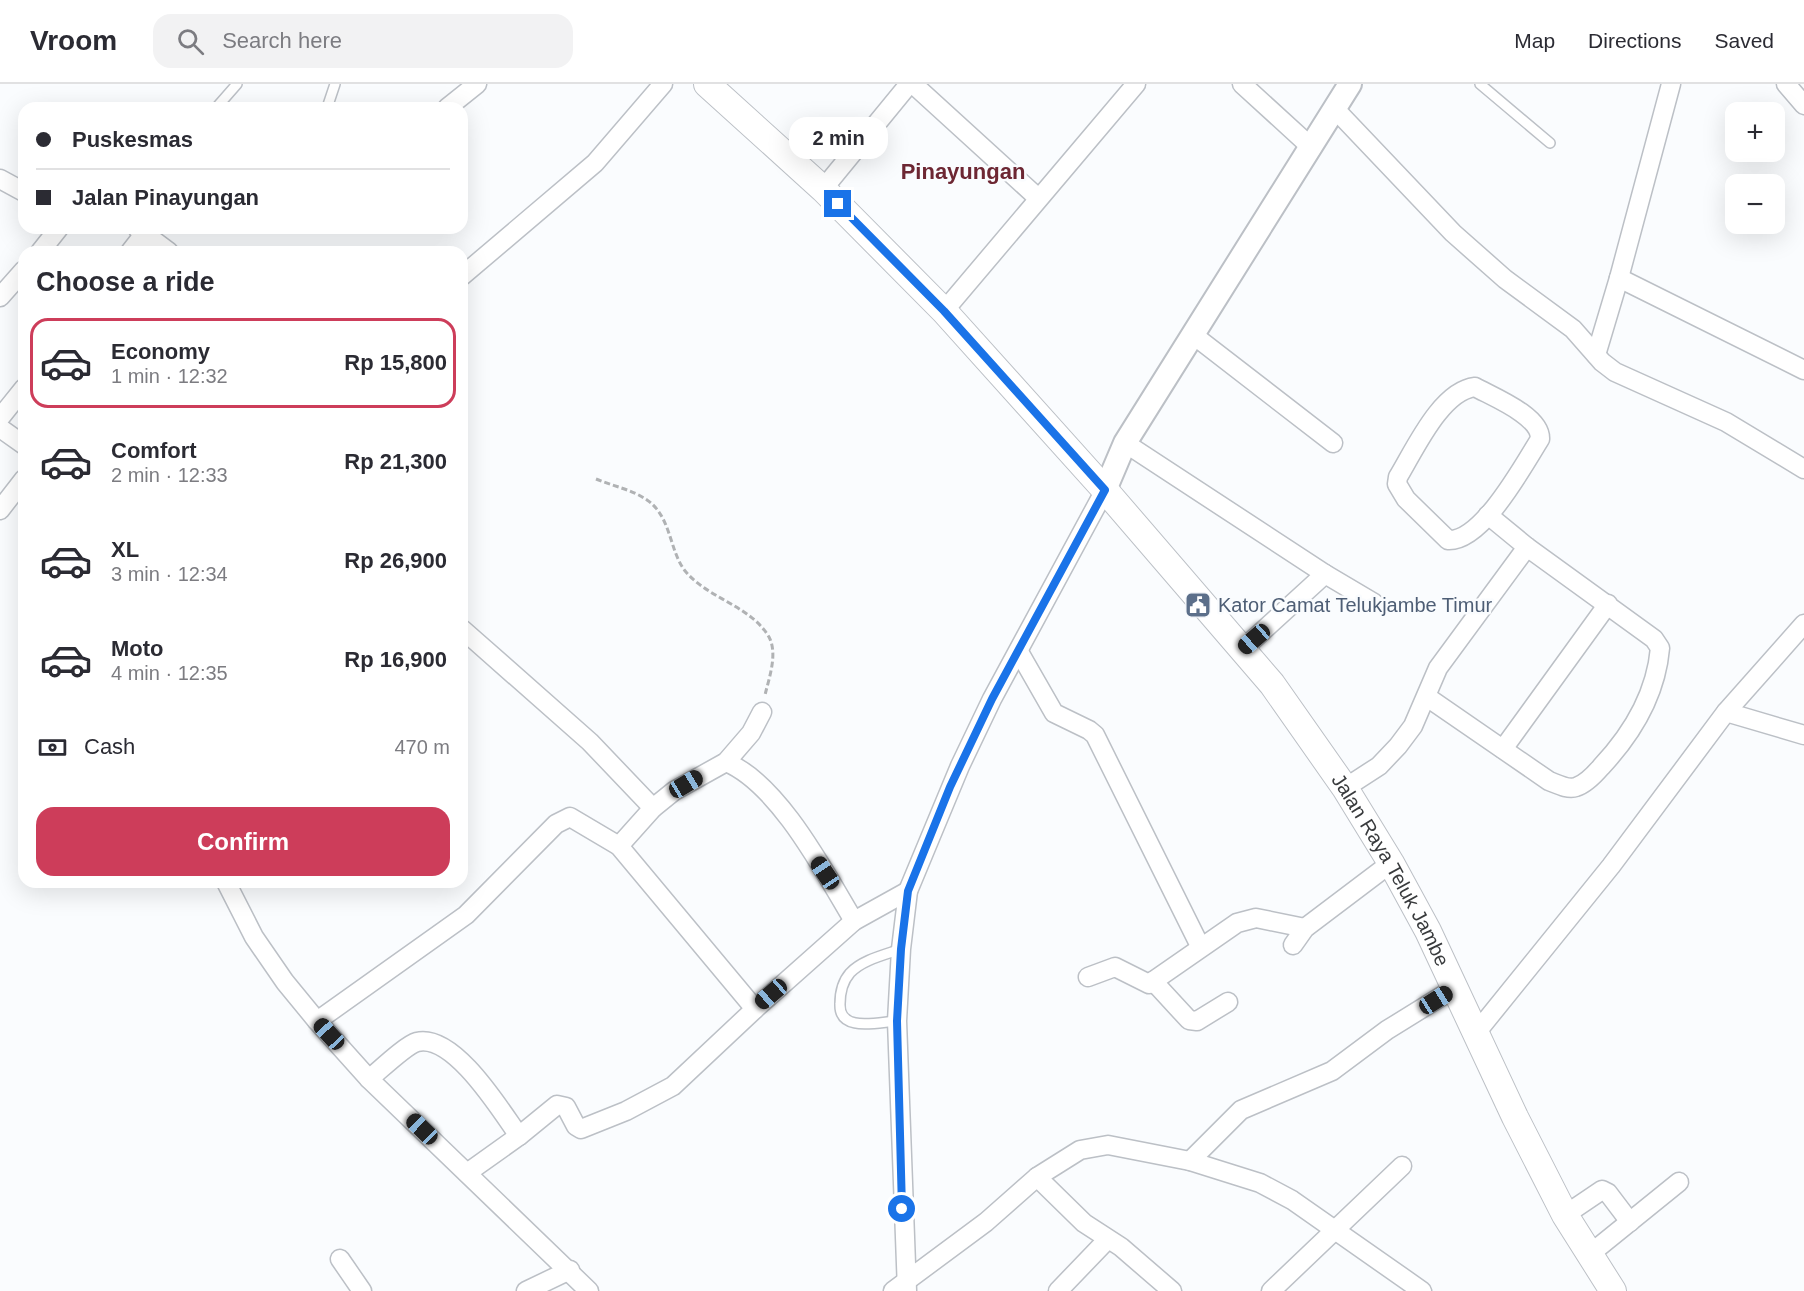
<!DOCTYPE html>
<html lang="en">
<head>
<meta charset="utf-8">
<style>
	:root { --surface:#fff; --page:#f2f2f3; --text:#2b2b33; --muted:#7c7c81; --line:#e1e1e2; --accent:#cd3d5a }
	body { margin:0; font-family:Arial,sans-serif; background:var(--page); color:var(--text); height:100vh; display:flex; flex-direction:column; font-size:22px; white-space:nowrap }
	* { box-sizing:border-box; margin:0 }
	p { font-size:20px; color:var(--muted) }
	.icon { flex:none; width:33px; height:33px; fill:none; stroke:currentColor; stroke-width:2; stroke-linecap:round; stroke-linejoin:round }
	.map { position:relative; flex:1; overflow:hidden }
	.drawer { position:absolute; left:18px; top:162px; width:450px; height:642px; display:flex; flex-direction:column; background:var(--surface); border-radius:18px; box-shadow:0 6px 24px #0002 }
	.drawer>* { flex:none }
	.hud { position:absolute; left:18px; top:18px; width:450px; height:132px; border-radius:18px; box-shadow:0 6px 24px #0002; display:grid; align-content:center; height:132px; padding:0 18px; background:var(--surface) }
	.controls { position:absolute; left:1725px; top:18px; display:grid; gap:12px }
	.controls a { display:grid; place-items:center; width:60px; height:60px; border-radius:12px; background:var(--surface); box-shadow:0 6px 24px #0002; font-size:30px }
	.end { position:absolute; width:27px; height:27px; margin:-14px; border:8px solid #1a73e8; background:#fff; box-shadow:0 0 0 3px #fff }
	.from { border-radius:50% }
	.bubble { position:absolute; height:42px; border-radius:18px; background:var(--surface); box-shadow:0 6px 24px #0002; font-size:20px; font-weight:600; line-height:42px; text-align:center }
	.car { position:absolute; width:18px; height:36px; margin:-18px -9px; border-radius:8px; box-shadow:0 0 4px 2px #0007; background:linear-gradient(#222 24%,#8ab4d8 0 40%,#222 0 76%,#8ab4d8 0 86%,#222 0) }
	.hud b { display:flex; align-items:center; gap:21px; height:57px; font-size:22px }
	.hud b+b { border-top:2px solid var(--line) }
	.hud i { width:15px; height:15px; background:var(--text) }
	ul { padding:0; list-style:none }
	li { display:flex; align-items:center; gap:18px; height:90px; margin:0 12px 9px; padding:0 6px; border:3px solid transparent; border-radius:18px }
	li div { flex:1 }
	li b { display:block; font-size:22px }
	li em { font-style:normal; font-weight:600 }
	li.active { border-color:var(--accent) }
	li>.icon { width:54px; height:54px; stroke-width:1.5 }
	h2 { padding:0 18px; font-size:27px; line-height:72px }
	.pay { display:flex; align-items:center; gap:15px; height:66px; padding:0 18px; font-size:22px }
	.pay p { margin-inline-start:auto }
	.button { display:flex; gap:12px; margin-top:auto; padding:12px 18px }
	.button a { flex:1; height:69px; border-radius:18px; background:var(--accent); color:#fff; font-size:24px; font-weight:600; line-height:69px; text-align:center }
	header { display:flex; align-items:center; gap:36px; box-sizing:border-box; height:84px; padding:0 30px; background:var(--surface); border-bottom:2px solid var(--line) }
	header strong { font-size:28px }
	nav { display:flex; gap:33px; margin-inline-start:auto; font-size:21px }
	.search { width:420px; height:54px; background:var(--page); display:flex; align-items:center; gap:15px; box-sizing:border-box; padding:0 21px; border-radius:18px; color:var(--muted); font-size:22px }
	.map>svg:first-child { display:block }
</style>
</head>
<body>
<header>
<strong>Vroom</strong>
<div class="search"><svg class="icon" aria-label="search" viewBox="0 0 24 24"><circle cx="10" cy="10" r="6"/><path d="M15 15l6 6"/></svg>Search here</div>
<nav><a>Map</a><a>Directions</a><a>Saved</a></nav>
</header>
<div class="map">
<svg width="1804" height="1207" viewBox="0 0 1804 1207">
	<rect width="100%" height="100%" fill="#fafcfe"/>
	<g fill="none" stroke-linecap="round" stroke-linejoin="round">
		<g stroke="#bcc0c6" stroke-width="12">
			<g id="service">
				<path d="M 1480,0 L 1550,59"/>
				<path d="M 216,24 L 237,0"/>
				<path d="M 327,24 L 335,0"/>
				<path d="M 207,144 L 220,144"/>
				<path d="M 897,937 C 878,938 839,949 840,920 C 840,909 843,897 850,889 C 862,876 884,871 901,865"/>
			</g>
		</g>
		<g stroke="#bcc0c6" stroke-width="21">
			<g id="minor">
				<path d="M 913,0 L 1038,114"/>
				<path d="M 1242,0 L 1312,64"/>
				<path d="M 1786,0 L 1804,21"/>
				<path d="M 447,24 L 477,0"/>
				<path d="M 1335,25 L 1453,149 L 1505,195 L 1573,245 L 1602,278 L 1615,288 L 1726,338 L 1804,385"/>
				<path d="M 0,95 L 24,108"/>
				<path d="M 823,105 L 909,0"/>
				<path d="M 137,144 L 169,168"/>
				<path d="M 40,168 L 59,144"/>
				<path d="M 130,168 L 144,150"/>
				<path d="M 462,192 L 595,79 L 663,0"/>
				<path d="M 1619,194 L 1804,286"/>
				<path d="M 0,213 L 24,186"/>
				<path d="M 944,227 L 1136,0"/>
				<path d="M 1192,250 L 1333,359"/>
				<path d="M 1596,271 L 1619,194 L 1671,0"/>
				<path d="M 1475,303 C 1493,313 1541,332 1540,355 C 1523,382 1482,458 1448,456 L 1406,415 L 1397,400 L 1398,393 C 1415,365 1441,307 1475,303 Z"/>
				<path d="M 0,334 L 24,304"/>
				<path d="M 0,344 L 24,361"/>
				<path d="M 1125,359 L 1325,490 L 1374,519"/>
				<path d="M 0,426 L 24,395"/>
				<path d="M 462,545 L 590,658 L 653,724"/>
				<path d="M 1244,564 L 1325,490"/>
				<path d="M 1019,568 L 1054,629 L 1089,646 L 1095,651 L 1200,862"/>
				<path d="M 1427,613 L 1549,697 C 1557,700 1568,706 1576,703 C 1586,700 1595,690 1601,683 C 1632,650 1656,610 1660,564 L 1654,555 L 1527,463 L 1488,431"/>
				<path d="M 1726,628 L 1804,651"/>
				<path d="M 1503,665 L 1608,520"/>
				<path d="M 726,678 C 779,700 825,789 854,837"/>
				<path d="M 1345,704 L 1379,682 L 1398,662 L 1413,642 L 1438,584 L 1527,463"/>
				<path d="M 619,762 L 653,724 L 674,707 L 726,678 L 751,649 L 762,628"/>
				<path d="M 226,798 L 254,853 L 285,898 L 317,937 L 369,995 L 589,1207"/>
				<path d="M 1293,861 L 1305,844 L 1391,779"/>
				<path d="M 1088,893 L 1115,883 L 1149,900 L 1237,839 L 1256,834 L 1305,844"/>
				<path d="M 1153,897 L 1189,936 L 1197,937 L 1228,918"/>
				<path d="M 317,937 L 466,831 L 556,740 L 570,733 L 619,762 L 755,925"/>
				<path d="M 1476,949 L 1611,782 L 1726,628 L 1804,540"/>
				<path d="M 369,995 C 380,986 406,961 417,958 C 454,949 501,1027 519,1052"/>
				<path d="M 1190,1077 L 1241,1026 L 1332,987 L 1387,946 L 1455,904"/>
				<path d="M 467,1089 L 519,1052 L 557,1021 L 566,1023 L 576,1042 L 581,1045 L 626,1027 L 673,1002 L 755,925 L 854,837 L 908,807"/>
				<path d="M 1037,1093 L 1084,1139 L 1121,1163 L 1172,1207"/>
				<path d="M 1565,1131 L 1602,1106 L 1608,1109 L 1630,1138"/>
				<path d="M 1590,1170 L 1679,1098"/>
				<path d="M 340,1175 L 362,1207"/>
				<path d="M 526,1207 L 570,1186"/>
				<path d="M 893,1207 L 986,1138 L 1037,1093 L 1080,1066 L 1108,1061 L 1190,1077 L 1260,1099 L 1292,1116 L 1422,1207"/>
				<path d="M 907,1207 L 897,937 L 901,865 L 908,807 L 960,682 L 992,615 L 1105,406"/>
				<path d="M 1058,1207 L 1107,1156"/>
				<path d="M 1271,1207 L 1402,1082"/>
			</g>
		</g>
		<g stroke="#bcc0c6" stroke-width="26">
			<path id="tertiary" d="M 1105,406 L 1125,359 L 1350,0"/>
		</g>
		<g stroke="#bcc0c6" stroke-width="28">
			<g id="secondary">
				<path id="s1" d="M 707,0 L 823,105 L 944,227 L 1105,406 L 1272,600 L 1345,704 L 1391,779 L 1428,847 L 1515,1033 L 1565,1131 L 1613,1207"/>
			</g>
		</g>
		<path stroke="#b0b2b4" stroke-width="3" stroke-dasharray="6 3" stroke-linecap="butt" d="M 596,395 C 613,402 633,406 647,416 C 672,433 669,468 686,488 C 709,515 751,522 769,553 C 778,570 769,594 765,611"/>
		<use href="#service" stroke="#fff" stroke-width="9"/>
		<use href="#minor" stroke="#fff" stroke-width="18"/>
		<use href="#tertiary" stroke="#fff" stroke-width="22"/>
		<use href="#secondary" stroke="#fff" stroke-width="26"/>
	</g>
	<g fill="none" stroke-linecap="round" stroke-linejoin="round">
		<path stroke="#1a73e8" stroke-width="8" d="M 838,120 L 944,227 L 1105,406 L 992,615 L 950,703 L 908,807 L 901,865 L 897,937 L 902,1125"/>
	</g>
	<defs>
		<g id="civic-square" transform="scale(1.35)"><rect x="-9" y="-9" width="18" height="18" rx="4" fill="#5c6f8a" stroke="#fafcfe"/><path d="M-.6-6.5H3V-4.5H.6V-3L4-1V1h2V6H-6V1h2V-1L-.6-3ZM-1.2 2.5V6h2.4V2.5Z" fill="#fff"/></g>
	</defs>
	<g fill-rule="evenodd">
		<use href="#civic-square" x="1198" y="521"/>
	</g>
	<g text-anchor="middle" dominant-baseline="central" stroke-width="5" stroke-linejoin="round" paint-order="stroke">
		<g font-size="20" fill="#4e5e75" stroke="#fafcfe" text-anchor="start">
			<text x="1218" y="521">Kator Camat Telukjambe Timur</text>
		</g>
		<g font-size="20" fill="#393b3d" stroke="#fafcfe">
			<text stroke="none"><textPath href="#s1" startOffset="1046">Jalan Raya Teluk Jambe</textPath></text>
		</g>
		<g font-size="22" font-weight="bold" fill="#6d2733" stroke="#fafcfe">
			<text x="963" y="87">Pinayungan</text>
		</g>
	</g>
</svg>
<div class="controls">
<a>+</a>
<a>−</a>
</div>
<i class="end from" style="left:902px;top:1125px"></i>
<i class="end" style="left:838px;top:120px"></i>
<div class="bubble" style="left:789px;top:33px;width:99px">2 min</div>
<i class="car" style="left:1254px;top:555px;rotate:229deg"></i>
<i class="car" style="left:686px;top:700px;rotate:59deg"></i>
<i class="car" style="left:825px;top:789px;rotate:326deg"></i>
<i class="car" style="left:771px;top:910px;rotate:229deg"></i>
<i class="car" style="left:1436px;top:916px;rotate:58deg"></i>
<i class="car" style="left:329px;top:950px;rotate:317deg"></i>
<i class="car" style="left:422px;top:1045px;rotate:314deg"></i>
<div class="hud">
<b><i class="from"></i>Puskesmas</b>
<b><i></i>Jalan Pinayungan</b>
</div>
<section class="drawer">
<h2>Choose a ride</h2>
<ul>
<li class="active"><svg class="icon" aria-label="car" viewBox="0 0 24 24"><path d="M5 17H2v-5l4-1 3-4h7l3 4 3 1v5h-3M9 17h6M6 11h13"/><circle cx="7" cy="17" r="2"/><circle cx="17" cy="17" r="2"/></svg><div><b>Economy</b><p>1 min · 12:32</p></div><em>Rp 15,800</em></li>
<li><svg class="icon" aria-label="car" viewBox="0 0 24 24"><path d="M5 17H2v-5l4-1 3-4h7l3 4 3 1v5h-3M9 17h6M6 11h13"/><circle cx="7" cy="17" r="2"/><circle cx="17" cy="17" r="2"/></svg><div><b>Comfort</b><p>2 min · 12:33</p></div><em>Rp 21,300</em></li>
<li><svg class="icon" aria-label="car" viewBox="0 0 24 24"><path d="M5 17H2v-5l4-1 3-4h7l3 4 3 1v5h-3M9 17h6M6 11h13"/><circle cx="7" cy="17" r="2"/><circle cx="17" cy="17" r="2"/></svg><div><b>XL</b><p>3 min · 12:34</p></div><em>Rp 26,900</em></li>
<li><svg class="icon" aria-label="car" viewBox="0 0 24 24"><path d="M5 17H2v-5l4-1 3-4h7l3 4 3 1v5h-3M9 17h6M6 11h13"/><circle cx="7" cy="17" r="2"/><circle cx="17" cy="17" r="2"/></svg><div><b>Moto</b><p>4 min · 12:35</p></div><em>Rp 16,900</em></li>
</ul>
<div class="pay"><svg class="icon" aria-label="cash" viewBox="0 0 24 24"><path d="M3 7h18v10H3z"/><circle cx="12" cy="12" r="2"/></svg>Cash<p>470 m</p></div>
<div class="button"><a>Confirm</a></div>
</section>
</div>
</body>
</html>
